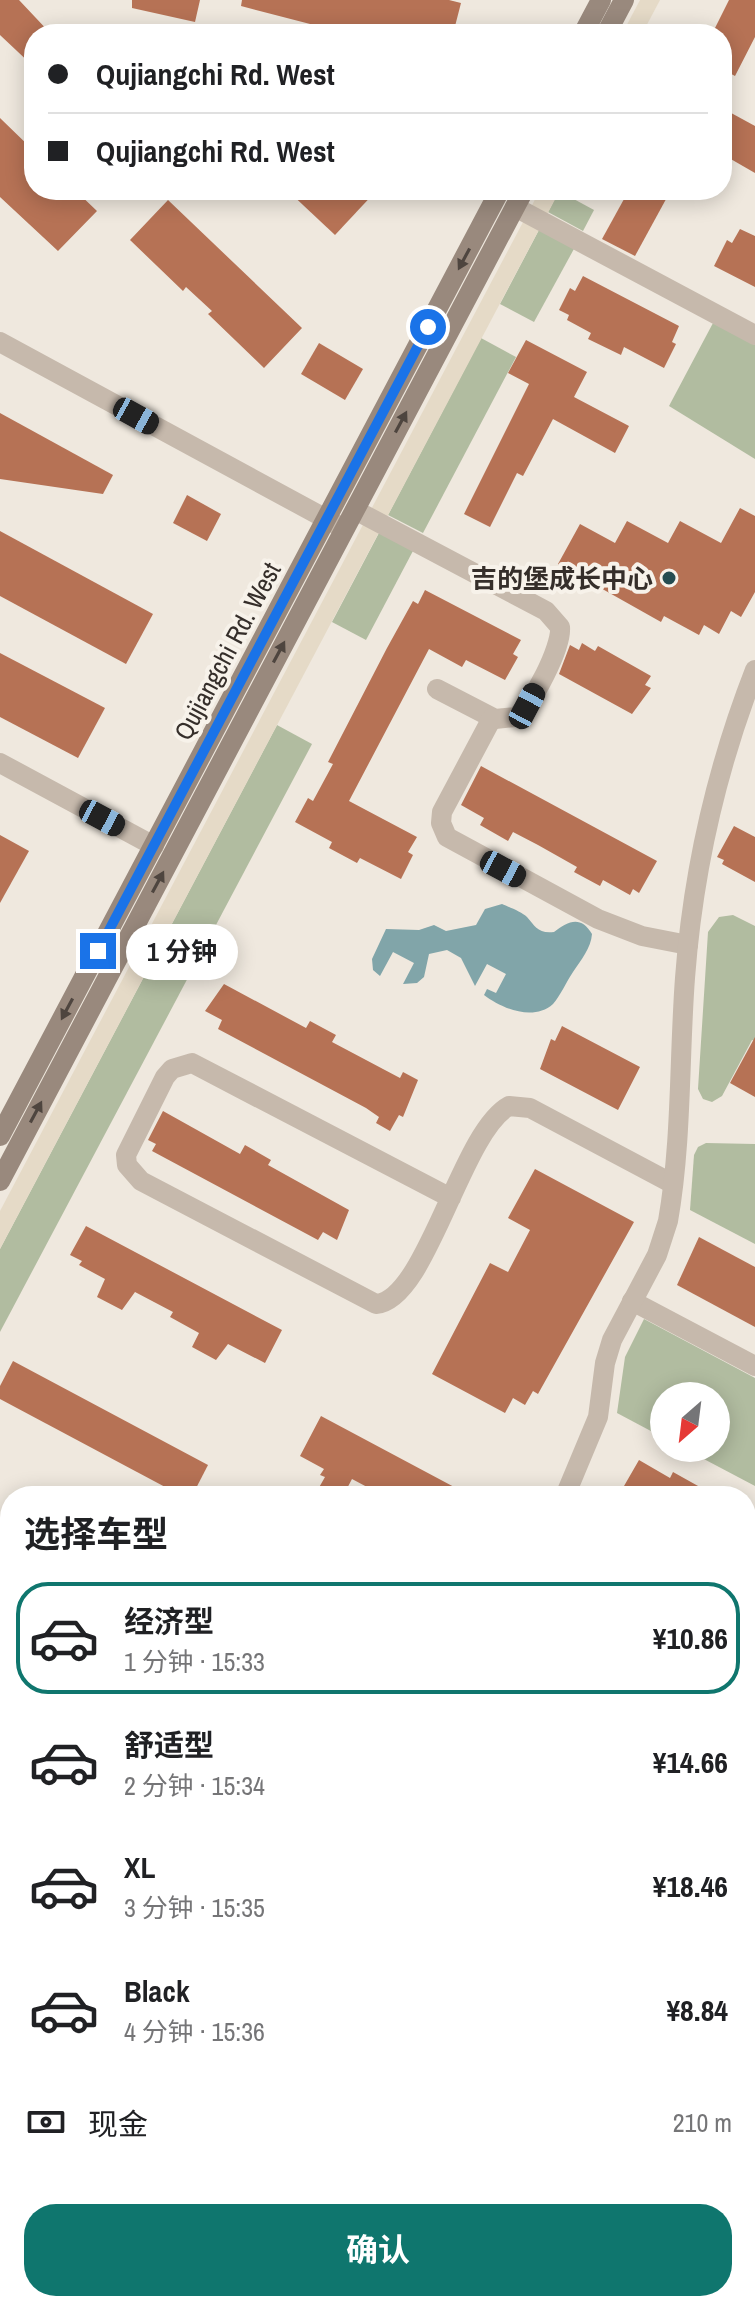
<!DOCTYPE html>
<html lang="zh">
<head>
<meta charset="utf-8">
<style>
	:root { --surface:#fff; --page:#f2f2f2; --text:#202124; --muted:#757577; --line:#e0e0e0; --accent:#0f766e }
	body { margin:0; font-family:"Archivo Narrow","Noto Sans SC",sans-serif; background:var(--page); color:var(--text); height:100vh; display:flex; flex-direction:column; font-size:30px; white-space:nowrap }
	* { box-sizing:border-box; margin:0 }
	p { font-size:26px; color:var(--muted) }
	.icon { flex:none; width:44px; height:44px; fill:none; stroke:currentColor; stroke-width:2; stroke-linecap:round; stroke-linejoin:round }
	.map { position:relative; flex:1; overflow:hidden }
	.side { position:absolute; left:0px; top:1486px; width:756px; height:826px; display:flex; flex-direction:column; background:var(--surface); border-radius:32px 32px 0 0; box-shadow:0 4px 20px #0003 }
	.side>* { flex:none }
	.banner { position:absolute; left:24px; top:24px; width:708px; height:176px; border-radius:32px; box-shadow:0 4px 20px #0003; display:grid; align-content:center; height:176px; padding:0 24px; background:var(--surface) }
	.needle { width:52px; rotate:208deg }
	.fabs { position:absolute; left:650px; top:1382px; display:grid; gap:16px }
	.fabs a { display:grid; place-items:center; width:80px; height:80px; border-radius:50%; background:var(--surface); box-shadow:0 4px 20px #0003; font-size:40px }
	.end { position:absolute; width:36px; height:36px; margin:-18px; border:10px solid #1a73e8; background:#fff; box-shadow:0 0 0 4px #fff }
	.from { border-radius:50% }
	.bubble { position:absolute; height:56px; border-radius:28px; background:var(--surface); box-shadow:0 4px 20px #0003; font-size:26px; font-weight:700; line-height:56px; text-align:center }
	.car { position:absolute; width:24px; height:48px; margin:-24px -12px; border-radius:10px; box-shadow:0 0 6px 2px #0007; background:linear-gradient(#222 24%,#8ab4d8 0 40%,#222 0 76%,#8ab4d8 0 86%,#222 0) }
	.banner b { display:flex; align-items:center; gap:28px; height:76px; font-size:30px }
	.banner b+b { border-top:2px solid var(--line) }
	.banner i { width:20px; height:20px; background:var(--text) }
	ul { padding:0; list-style:none }
	li { display:flex; align-items:center; gap:24px; height:112px; margin:0 16px 12px; padding:0 8px; border:4px solid transparent; border-radius:32px }
	li div { flex:1 }
	li b { display:block; font-size:30px }
	li em { font-style:normal; font-weight:700 }
	li.on { border-color:var(--accent) }
	li>.icon { width:72px; height:72px; stroke-width:1.5 }
	h2 { padding:0 24px; font-size:36px; line-height:96px }
	.pay { display:flex; align-items:center; gap:20px; height:88px; padding:0 24px; font-size:30px }
	.pay p { margin-inline-start:auto }
	.button { display:flex; gap:16px; margin-top:auto; padding:16px 24px }
	.button a { flex:1; height:92px; border-radius:32px; background:var(--accent); color:#fff; font-size:32px; font-weight:700; line-height:92px; text-align:center }
	.map>svg:first-child { display:block }
</style>
</head>
<body>
<div class="map">
<svg width="755" height="2311" viewBox="0 0 755 2311">
	<rect width="100%" height="100%" fill="#efe8de"/>
	<g fill="#b1bca0">
		<path d="M 559,191 L 594,210 L 583,231 L 548,212 Z"/>
		<path d="M 540,228 L 575,247 L 534,322 L 500,304 Z"/>
		<path d="M 713,323 L 755,345 L 755,459 L 669,406 Z"/>
		<path d="M 481,338 L 516,357 L 423,533 L 388,515 Z"/>
		<path d="M 380,531 L 414,549 L 366,640 L 332,622 Z"/>
		<path d="M 277,725 L 312,744 L 0,1332 L 0,1249 Z"/>
		<path d="M 733,915 L 755,926 L 755,1041 L 752,1040 L 722,1096 L 712,1102 L 703,1099 L 698,1089 L 708,932 L 719,917 Z"/>
		<path d="M 706,1143 L 755,1144 L 755,1244 L 690,1210 L 694,1155 L 698,1147 Z"/>
		<path d="M 644,1319 L 755,1378 L 755,1486 L 683,1448 L 716,1448 L 716,1396 L 664,1396 L 664,1438 L 617,1413 L 625,1357 Z"/>
		<path d="M 746,1884 L 755,1889 L 755,2036 L 746,2052 Z"/>
		<path d="M 0,1918 L 10,1923 L 10,2302 L 632,2302 L 627,2311 L 0,2311 Z"/>
	</g>
	<g fill="#e5dac7">
		<path d="M 640,0 L 660,0 L 642,34 L 622,34 Z"/>
		<path d="M 540,190 L 560,190 L 0,1249 L 0,1211 Z"/>
		<path d="M 755,2174 L 755,2270 L 746,2263 L 746,2191 Z"/>
	</g>
	<path fill="#81a5a9" d="M 502,904 C 509,907 522,912 527,917 C 535,926 538,934 554,932 C 568,921 581,915 592,934 C 591,948 581,960 573,972 C 566,982 561,995 553,1004 C 533,1022 501,1008 484,995 L 487,989 L 496,993 L 506,974 L 487,964 L 475,986 L 461,958 L 447,950 L 429,954 L 424,977 L 417,983 L 403,984 L 414,963 L 393,952 L 380,976 L 373,970 L 372,959 L 386,929 L 419,930 L 434,925 L 446,931 L 476,925 L 485,909 Z"/>
	<g fill="#b67255">
		<path d="M 0,0 L 19,0 L 51,34 L 34,34 L 34,67 L 0,35 Z"/>
		<path d="M 132,0 L 200,0 L 195,22 L 132,8 Z"/>
		<path d="M 242,0 L 449,0 L 461,3 L 453,34 L 374,34 L 343,26 L 341,32 L 241,6 Z"/>
		<path d="M 729,0 L 755,0 L 755,37 L 735,76 L 722,69 L 722,34 L 712,34 Z"/>
		<path d="M 722,108 L 755,126 L 755,173 L 722,154 Z"/>
		<path d="M 0,118 L 34,151 L 34,190 L 75,190 L 97,211 L 58,251 L 0,197 Z"/>
		<path d="M 287,190 L 377,190 L 335,235 Z"/>
		<path d="M 629,190 L 671,190 L 635,256 L 602,239 Z"/>
		<path d="M 168,200 L 302,328 L 264,368 L 208,314 L 212,311 L 186,287 L 183,291 L 130,240 Z"/>
		<path d="M 740,229 L 755,236 L 755,287 L 714,266 L 727,240 L 732,243 Z"/>
		<path d="M 583,276 L 679,326 L 672,342 L 676,344 L 664,368 L 624,347 L 621,355 L 588,339 L 591,333 L 567,320 L 569,315 L 559,310 L 570,288 L 575,291 Z"/>
		<path d="M 526,340 L 587,372 L 574,397 L 629,426 L 615,453 L 553,419 L 523,476 L 517,473 L 490,527 L 464,514 L 529,384 L 508,373 Z"/>
		<path d="M 319,343 L 363,369 L 345,400 L 301,374 Z"/>
		<path d="M 0,413 L 113,475 L 103,494 L 0,479 Z"/>
		<path d="M 187,495 L 221,514 L 207,541 L 173,523 Z"/>
		<path d="M 740,508 L 755,516 L 755,592 L 741,617 L 731,611 L 719,634 L 704,625 L 699,635 L 664,616 L 661,622 L 558,564 L 580,524 L 615,543 L 627,521 L 668,543 L 680,521 L 721,543 Z"/>
		<path d="M 0,531 L 153,614 L 126,664 L 0,596 Z"/>
		<path d="M 425,590 L 521,640 L 513,654 L 518,657 L 505,680 L 466,660 L 462,667 L 429,649 L 349,801 L 417,837 L 408,852 L 413,855 L 401,879 L 360,858 L 357,863 L 329,848 L 332,842 L 295,822 L 308,798 L 313,801 L 333,764 L 328,762 L 387,648 L 413,601 L 418,604 Z"/>
		<path d="M 582,643 L 595,651 L 598,646 L 651,676 L 645,685 L 651,688 L 632,714 L 559,674 L 570,645 L 579,650 Z"/>
		<path d="M 0,653 L 105,708 L 78,758 L 0,717 Z"/>
		<path d="M 481,766 L 657,861 L 639,893 L 633,889 L 630,895 L 603,880 L 600,886 L 574,872 L 577,867 L 538,845 L 513,832 L 508,841 L 480,825 L 484,818 L 461,805 Z"/>
		<path d="M 734,826 L 755,837 L 755,882 L 722,864 L 724,860 L 717,857 Z"/>
		<path d="M 0,835 L 29,851 L 0,903 Z"/>
		<path d="M 224,984 L 306,1028 L 310,1021 L 336,1035 L 332,1042 L 400,1078 L 403,1072 L 418,1080 L 403,1117 L 399,1115 L 390,1131 L 376,1123 L 379,1117 L 366,1108 L 218,1029 L 222,1020 L 205,1011 Z"/>
		<path d="M 562,1026 L 640,1067 L 618,1110 L 540,1069 L 551,1039 L 555,1041 Z"/>
		<path d="M 755,1037 L 755,1097 L 730,1083 Z"/>
		<path d="M 163,1111 L 240,1154 L 245,1145 L 271,1160 L 268,1165 L 349,1210 L 337,1240 L 323,1232 L 318,1240 L 152,1151 L 156,1144 L 148,1140 Z"/>
		<path d="M 535,1169 L 634,1222 L 538,1394 L 533,1391 L 525,1405 L 513,1398 L 505,1413 L 432,1374 L 490,1263 L 508,1272 L 530,1230 L 508,1218 Z"/>
		<path d="M 86,1226 L 282,1330 L 265,1363 L 228,1344 L 216,1360 L 192,1347 L 199,1333 L 170,1317 L 173,1312 L 135,1292 L 122,1310 L 97,1297 L 105,1279 L 79,1265 L 82,1261 L 70,1255 Z"/>
		<path d="M 699,1237 L 755,1267 L 755,1327 L 677,1285 Z"/>
		<path d="M 13,1361 L 208,1465 L 192,1496 L 182,1496 L 0,1399 L 0,1386 Z"/>
		<path d="M 321,1416 L 471,1496 L 384,1496 L 352,1479 L 343,1496 L 327,1496 L 317,1491 L 325,1477 L 320,1475 L 324,1469 L 300,1456 Z"/>
		<path d="M 639,1460 L 670,1478 L 673,1472 L 716,1496 L 624,1496 L 629,1488 L 624,1486 Z"/>
	</g>
	<g fill="none" stroke-linecap="round" stroke-linejoin="round">
		<g stroke="#c6b9ac" stroke-width="20">
			<path d="M 515,207 L 755,335"/>
			<path d="M 0,342 L 341,527"/>
			<path d="M 355,510 L 546,611 L 560,627 C 562,647 532,705 516,717 L 495,719 L 437,689"/>
			<path d="M 492,718 L 442,812 L 441,823 L 447,837 L 598,919 L 642,936 L 688,945"/>
			<path d="M 0,763 L 154,846"/>
			<path d="M 451,1198 L 192,1063 L 172,1069 L 165,1077 L 126,1155 L 127,1165 L 141,1181 L 376,1304 C 427,1300 461,1132 509,1106 L 530,1108 L 673,1184"/>
			<path d="M 632,1301 L 755,1366"/>
			<path d="M 565,1496 L 598,1417 L 605,1363 L 612,1340 L 657,1255 L 668,1221 C 682,1141 679,1058 685,978 C 693,871 716,770 755,670"/>
			<path d="M 746,1609 L 755,1613"/>
		</g>
		<g stroke="#99897d" stroke-width="20">
			<path d="M 583,34 L 601,0"/>
			<path d="M 606,34 L 624,0"/>
			<path d="M 0,1136 L 500,190"/>
			<path d="M 0,1181 L 524,190"/>
			<path d="M 0,1890 L 10,1896"/>
			<path d="M 746,2118 L 755,2102"/>
			<path d="M 746,2162 L 755,2145"/>
			<path d="M 746,2287 L 755,2292"/>
			<path d="M 643,2311 L 648,2302"/>
			<path d="M 664,2311 L 669,2302"/>
		</g>
	</g>
	<defs><path id="oneway-solid" d="M-6-.8H1V-3.2L6.5 0L1 3.2V.8H-6Z" transform="scale(2)"/></defs>
	<g fill="#4e453f">
		<use href="#oneway-solid" transform="translate(464 259) rotate(118)"/>
		<use href="#oneway-solid" transform="translate(401 422) rotate(-62)"/>
		<use href="#oneway-solid" transform="translate(279 652) rotate(-62)"/>
		<use href="#oneway-solid" transform="translate(158 882) rotate(-62)"/>
		<use href="#oneway-solid" transform="translate(67 1009) rotate(118)"/>
		<use href="#oneway-solid" transform="translate(36 1112) rotate(-62)"/>
	</g>
	<g fill="none" stroke-linecap="round" stroke-linejoin="round">
		<path stroke="#1a73e8" stroke-width="10" d="M 98,951 L 428,327"/>
	</g>
	<circle fill="#244c51" stroke="#f7f2ea" stroke-width="3" cx="669" cy="578" r="8"/>
	<g text-anchor="middle" dominant-baseline="central" stroke-width="8" stroke-linejoin="round" paint-order="stroke">
		<g font-size="26" font-weight="bold" fill="#352e2a" stroke="#f7f2ea" text-anchor="end">
			<text x="653" y="578">吉的堡成长中心</text>
		</g>
		<g font-size="26" fill="#352e2a" stroke="#f7f2ea">
			<text transform="translate(227 651) rotate(-62)">Qujiangchi Rd. West</text>
		</g>
	</g>
</svg>
<div class="fabs">
<a><svg class="needle" viewBox="-14 -14 28 28"><path d="M0-13l5 13h-10z" fill="#e53935"/><path d="M0 13l5-13h-10z" fill="#757577"/></svg></a>
</div>
<i class="end from" style="left:428px;top:327px"></i>
<i class="end" style="left:98px;top:951px"></i>
<div class="bubble" style="left:126px;top:924px;width:112px">1 分钟</div>
<i class="car" style="left:136px;top:416px;rotate:119deg"></i>
<i class="car" style="left:527px;top:706px;rotate:28deg"></i>
<i class="car" style="left:102px;top:818px;rotate:118deg"></i>
<i class="car" style="left:503px;top:869px;rotate:118deg"></i>
<div class="banner">
<b><i class="from"></i>Qujiangchi Rd. West</b>
<b><i></i>Qujiangchi Rd. West</b>
</div>
<section class="side">
<h2>选择车型</h2>
<ul>
<li class="on"><svg class="icon" aria-label="car" viewBox="0 0 24 24"><path d="M5 17H2v-5l4-1 3-4h7l3 4 3 1v5h-3M9 17h6M6 11h13"/><circle cx="7" cy="17" r="2"/><circle cx="17" cy="17" r="2"/></svg><div><b>经济型</b><p>1 分钟 · 15:33</p></div><em>¥10.86</em></li>
<li><svg class="icon" aria-label="car" viewBox="0 0 24 24"><path d="M5 17H2v-5l4-1 3-4h7l3 4 3 1v5h-3M9 17h6M6 11h13"/><circle cx="7" cy="17" r="2"/><circle cx="17" cy="17" r="2"/></svg><div><b>舒适型</b><p>2 分钟 · 15:34</p></div><em>¥14.66</em></li>
<li><svg class="icon" aria-label="car" viewBox="0 0 24 24"><path d="M5 17H2v-5l4-1 3-4h7l3 4 3 1v5h-3M9 17h6M6 11h13"/><circle cx="7" cy="17" r="2"/><circle cx="17" cy="17" r="2"/></svg><div><b>XL</b><p>3 分钟 · 15:35</p></div><em>¥18.46</em></li>
<li><svg class="icon" aria-label="car" viewBox="0 0 24 24"><path d="M5 17H2v-5l4-1 3-4h7l3 4 3 1v5h-3M9 17h6M6 11h13"/><circle cx="7" cy="17" r="2"/><circle cx="17" cy="17" r="2"/></svg><div><b>Black</b><p>4 分钟 · 15:36</p></div><em>¥8.84</em></li>
</ul>
<div class="pay"><svg class="icon" aria-label="cash" viewBox="0 0 24 24"><path d="M3 7h18v10H3z"/><circle cx="12" cy="12" r="2"/></svg>现金<p>210 m</p></div>
<div class="button"><a>确认</a></div>
</section>
</div>
</body>
</html>
